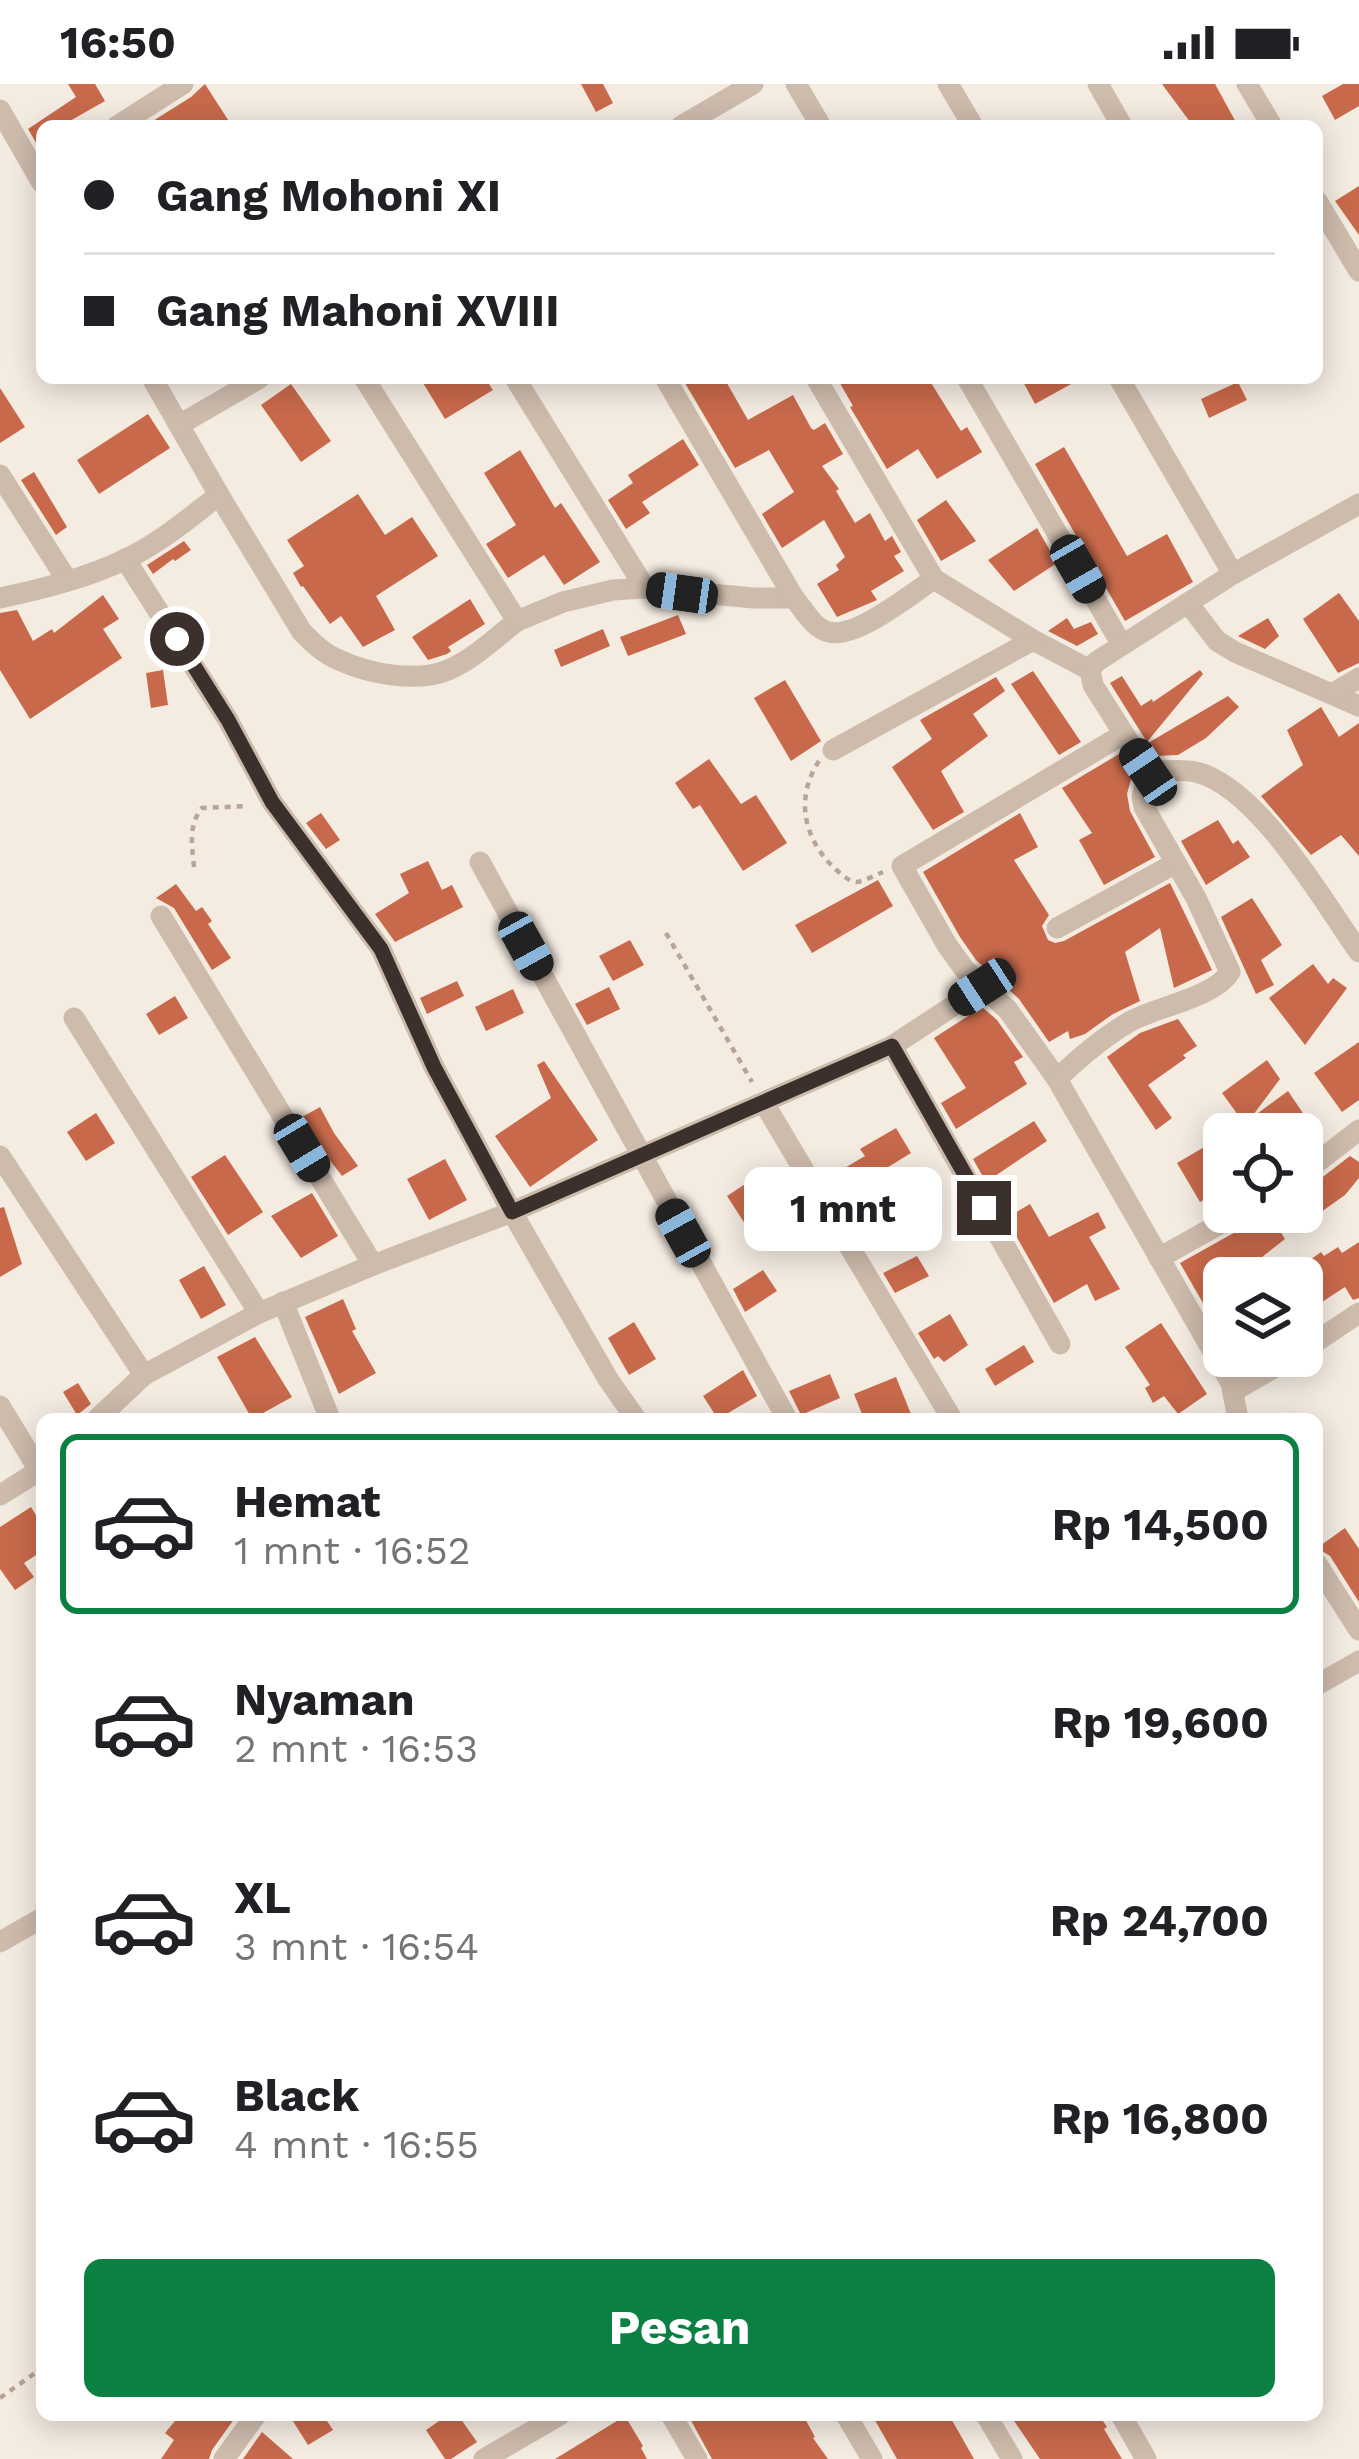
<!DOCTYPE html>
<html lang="id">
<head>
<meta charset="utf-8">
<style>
	:root { --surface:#fff; --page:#f6f6f6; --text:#202124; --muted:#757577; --line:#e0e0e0; --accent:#0b8043 }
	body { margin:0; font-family:"Work Sans",sans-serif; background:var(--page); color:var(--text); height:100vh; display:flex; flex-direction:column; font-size:45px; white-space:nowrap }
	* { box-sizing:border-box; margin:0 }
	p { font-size:39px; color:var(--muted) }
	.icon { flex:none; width:66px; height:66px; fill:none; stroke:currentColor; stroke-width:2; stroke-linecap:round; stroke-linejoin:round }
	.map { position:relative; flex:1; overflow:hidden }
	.details { position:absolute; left:36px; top:1329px; width:1287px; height:1008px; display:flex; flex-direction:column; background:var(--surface); border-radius:18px; box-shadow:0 6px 30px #0003 }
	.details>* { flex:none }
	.guide { position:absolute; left:36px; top:36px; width:1287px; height:264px; border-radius:18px; box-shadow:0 6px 30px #0003; display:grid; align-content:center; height:264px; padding:0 48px; background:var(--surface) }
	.controls { position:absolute; left:1203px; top:1029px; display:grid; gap:24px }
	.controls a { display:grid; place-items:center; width:120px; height:120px; border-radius:18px; background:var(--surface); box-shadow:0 6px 30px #0003; font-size:60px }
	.end { position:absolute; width:54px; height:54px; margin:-27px; border:15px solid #3b302b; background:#fff; box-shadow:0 0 0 6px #fff }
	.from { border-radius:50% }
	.bubble { position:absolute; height:84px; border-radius:18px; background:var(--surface); box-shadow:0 6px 30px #0003; font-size:39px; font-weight:700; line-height:84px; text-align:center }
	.car { position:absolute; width:36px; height:72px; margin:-36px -18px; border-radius:15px; box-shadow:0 0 9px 3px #0007; background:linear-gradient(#222 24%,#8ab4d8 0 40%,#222 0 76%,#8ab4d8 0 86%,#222 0) }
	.guide b { display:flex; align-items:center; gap:42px; height:114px; font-size:45px }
	.guide b+b { border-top:3px solid var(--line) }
	.guide i { width:30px; height:30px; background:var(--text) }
	ul { padding:21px 0 0; list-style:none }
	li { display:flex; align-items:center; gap:36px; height:180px; margin:0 24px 18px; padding:0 24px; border:6px solid transparent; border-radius:18px }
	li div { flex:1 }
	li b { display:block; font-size:45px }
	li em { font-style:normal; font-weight:700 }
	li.selected { border-color:var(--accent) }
	li>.icon { width:108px; height:108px; stroke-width:1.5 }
	.primary-button { display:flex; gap:24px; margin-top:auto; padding:24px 48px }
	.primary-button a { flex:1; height:138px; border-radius:18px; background:var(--accent); color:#fff; font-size:48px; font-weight:700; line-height:138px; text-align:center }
	.status { display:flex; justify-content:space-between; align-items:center; height:84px; padding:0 60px; background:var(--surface); direction:ltr }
	.status svg { height:33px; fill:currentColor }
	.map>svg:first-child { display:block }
</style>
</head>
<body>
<div class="status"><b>16:50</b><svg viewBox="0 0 49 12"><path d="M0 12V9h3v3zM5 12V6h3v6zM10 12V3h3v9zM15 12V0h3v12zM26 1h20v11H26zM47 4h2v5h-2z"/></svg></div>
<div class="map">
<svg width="1359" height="2375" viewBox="0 0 1359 2375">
	<rect width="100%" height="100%" fill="#f4ebe1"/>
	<g fill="#c8694b">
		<path d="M 68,0 L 95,0 L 105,17 L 61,42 L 42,42 L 42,69 L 28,45 L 76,13 Z"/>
		<path d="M 205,0 L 232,42 L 145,42 L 191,13 Z"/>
		<path d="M 581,0 L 603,0 L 613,19 L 596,28 Z"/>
		<path d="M 1162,0 L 1215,0 L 1238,42 L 1193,42 Z"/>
		<path d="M 1343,0 L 1359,0 L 1359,22 L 1335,36 L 1322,12 Z"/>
		<path d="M 1359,102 L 1359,151 L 1335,117 Z"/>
		<path d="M 420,294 L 485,294 L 493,306 L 445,335 Z"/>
		<path d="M 682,294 L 724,294 L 748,336 L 793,311 L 811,344 L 814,346 L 825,339 L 843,370 L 822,382 L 839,405 L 836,407 L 855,439 L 870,429 L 885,457 L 892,452 L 901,468 L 894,472 L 904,487 L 871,507 L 877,516 L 837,533 L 817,500 L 839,486 L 836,481 L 845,473 L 824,436 L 782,464 L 762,430 L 794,408 L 769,366 L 735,384 Z"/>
		<path d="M 837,294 L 928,294 L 961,347 L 967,343 L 982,368 L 937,395 L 918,365 L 887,385 L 850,323 L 853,322 Z"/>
		<path d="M 1021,294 L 1082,294 L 1035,320 Z"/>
		<path d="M 1238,298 L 1247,316 L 1209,334 L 1201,315 Z"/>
		<path d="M 291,300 L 331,357 L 301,378 L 261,321 Z"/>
		<path d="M 0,304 L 25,343 L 0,359 Z"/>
		<path d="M 148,330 L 170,364 L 99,410 L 77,376 Z"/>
		<path d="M 683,355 L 699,381 L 642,418 L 650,429 L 626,445 L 608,416 L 633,399 L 628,391 Z"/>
		<path d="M 1064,363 L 1127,472 L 1167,450 L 1193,498 L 1125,537 L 1035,380 Z"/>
		<path d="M 520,366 L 555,424 L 561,419 L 600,478 L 564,501 L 544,471 L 508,494 L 486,460 L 516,441 L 484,389 Z"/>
		<path d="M 34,388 L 67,443 L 56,451 L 21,396 Z"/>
		<path d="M 358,410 L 385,451 L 412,433 L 438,472 L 376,512 L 395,546 L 363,563 L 341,532 L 330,540 L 303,502 L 301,503 L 293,489 L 304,482 L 287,456 Z"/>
		<path d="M 946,416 L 976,457 L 941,477 L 917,436 Z"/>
		<path d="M 1037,444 L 1057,479 L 1014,507 L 988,476 Z"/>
		<path d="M 184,457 L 191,466 L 175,477 L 173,475 L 153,490 L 147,481 Z"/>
		<path d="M 1339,509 L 1359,537 L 1359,579 L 1338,589 L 1303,535 Z"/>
		<path d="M 103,511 L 119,535 L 103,545 L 122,574 L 30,635 L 0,586 L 0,529 L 17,526 L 33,557 L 52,545 L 54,549 Z"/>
		<path d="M 470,515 L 485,540 L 448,563 L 451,567 L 447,570 L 428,576 L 412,553 Z"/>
		<path d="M 678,531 L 686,550 L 628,572 L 620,553 Z"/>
		<path d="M 1067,534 L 1074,545 L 1091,538 L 1098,550 L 1077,562 L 1048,547 Z"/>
		<path d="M 1268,534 L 1279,552 L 1265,565 L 1238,552 Z"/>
		<path d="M 603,545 L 610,562 L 561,583 L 554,566 Z"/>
		<path d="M 163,586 L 168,621 L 151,624 L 146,589 Z"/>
		<path d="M 1200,586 L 1203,590 L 1147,658 L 1110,599 L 1122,592 L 1141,622 L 1152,615 L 1153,618 Z"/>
		<path d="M 1033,587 L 1081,658 L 1059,671 L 1011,600 Z"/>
		<path d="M 996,593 L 1005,607 L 973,630 L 988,652 L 941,687 L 964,728 L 933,746 L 892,683 L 932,655 L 920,636 Z"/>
		<path d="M 785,596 L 821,657 L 791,677 L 754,614 Z"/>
		<path d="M 1228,612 L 1239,623 L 1206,654 L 1178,671 L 1156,672 L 1148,659 Z"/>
		<path d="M 1321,623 L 1339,653 L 1359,639 L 1359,772 L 1341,751 L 1311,771 L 1261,712 L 1303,681 L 1287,646 Z"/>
		<path d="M 1119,670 L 1132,691 L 1127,710 L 1130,727 L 1155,773 L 1104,801 L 1079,756 L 1092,749 L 1062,704 Z"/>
		<path d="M 709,675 L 741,720 L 756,711 L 787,759 L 743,787 L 700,721 L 693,725 L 675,699 Z"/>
		<path d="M 321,729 L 340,756 L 326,765 L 306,739 Z"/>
		<path d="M 1020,729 L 1038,763 L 1014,776 L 1049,831 L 1042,842 L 1048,856 L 1055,859 L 1064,857 L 1170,799 L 1212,886 L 1174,904 L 1160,844 L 1125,868 L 1140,917 L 1113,930 L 1085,950 L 1070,955 L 1068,947 L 1049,958 L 1019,915 L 976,876 L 960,853 L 923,788 Z"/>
		<path d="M 1218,736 L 1233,760 L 1238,756 L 1250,773 L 1206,801 L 1181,757 Z"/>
		<path d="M 428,777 L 442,806 L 452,801 L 463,823 L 395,858 L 375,830 L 409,809 L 400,790 Z"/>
		<path d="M 878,796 L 893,822 L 812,869 L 795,841 Z"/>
		<path d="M 176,800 L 196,827 L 202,823 L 212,837 L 208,840 L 231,874 L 212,886 L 174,824 L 156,814 Z"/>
		<path d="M 1252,814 L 1282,861 L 1261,876 L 1274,901 L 1256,910 L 1221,833 Z"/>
		<path d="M 630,856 L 644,881 L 613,897 L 599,872 Z"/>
		<path d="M 1313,880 L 1328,900 L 1333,894 L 1347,904 L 1305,961 L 1269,914 Z"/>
		<path d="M 457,897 L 464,912 L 427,930 L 420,914 Z"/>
		<path d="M 609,903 L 620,925 L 587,941 L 575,920 Z"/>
		<path d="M 513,905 L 524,929 L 486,947 L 475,923 Z"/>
		<path d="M 175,912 L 188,934 L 159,951 L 146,930 Z"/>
		<path d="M 982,923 L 997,936 L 1023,973 L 1014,978 L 1027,1000 L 956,1045 L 941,1019 L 966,1004 L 934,954 Z"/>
		<path d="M 1178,935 L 1197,962 L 1183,971 L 1186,974 L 1148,1001 L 1172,1034 L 1156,1046 L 1107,973 L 1140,949 Z"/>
		<path d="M 1359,958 L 1359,1016 L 1342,1028 L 1314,989 Z"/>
		<path d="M 1267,976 L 1280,995 L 1250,1035 L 1288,1007 L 1317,1050 L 1312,1050 L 1321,1056 L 1302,1071 L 1302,1050 L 1252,1050 L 1244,1039 L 1249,1035 L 1241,1035 L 1222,1009 Z"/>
		<path d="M 544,977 L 598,1056 L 530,1103 L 495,1052 L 551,1014 L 537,981 Z"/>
		<path d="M 320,1023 L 334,1049 L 358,1082 L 342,1092 L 315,1057 L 302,1033 Z"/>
		<path d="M 96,1029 L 115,1059 L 86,1077 L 67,1048 Z"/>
		<path d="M 1034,1037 L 1047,1057 L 986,1098 L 973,1075 Z"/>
		<path d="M 896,1044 L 911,1069 L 854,1104 L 864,1120 L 848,1130 L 826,1095 L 865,1072 L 860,1065 Z"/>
		<path d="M 1206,1062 L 1224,1092 L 1224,1104 L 1200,1118 L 1177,1079 Z"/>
		<path d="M 225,1071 L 263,1128 L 228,1151 L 191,1093 Z"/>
		<path d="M 1350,1072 L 1359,1078 L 1359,1094 L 1345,1111 L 1314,1133 L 1302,1118 L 1302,1105 L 1311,1102 Z"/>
		<path d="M 445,1075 L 467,1116 L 429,1136 L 407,1095 Z"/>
		<path d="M 762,1089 L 782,1120 L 747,1143 L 727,1112 Z"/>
		<path d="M 312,1109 L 338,1152 L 301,1174 L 271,1132 Z"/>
		<path d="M 1030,1120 L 1049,1153 L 1098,1128 L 1106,1144 L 1089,1153 L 1120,1205 L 1095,1217 L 1087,1200 L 1054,1219 L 1006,1134 Z"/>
		<path d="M 4,1123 L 22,1180 L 0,1193 L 0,1124 Z"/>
		<path d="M 1256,1128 L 1268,1128 L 1285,1155 L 1235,1194 L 1224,1194 L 1224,1202 L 1213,1211 L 1224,1227 L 1224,1234 L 1215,1240 L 1180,1179 L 1248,1141 Z"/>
		<path d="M 1359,1158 L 1359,1214 L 1353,1216 L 1345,1203 L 1302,1231 L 1302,1182 L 1321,1168 L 1324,1172 L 1338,1163 L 1342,1169 Z"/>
		<path d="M 917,1172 L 929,1192 L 895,1209 L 883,1189 Z"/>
		<path d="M 204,1182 L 226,1221 L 201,1235 L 179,1196 Z"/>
		<path d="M 763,1186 L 777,1207 L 745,1228 L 733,1205 Z"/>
		<path d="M 343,1215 L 356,1245 L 352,1247 L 376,1289 L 339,1310 L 305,1233 Z"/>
		<path d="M 950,1230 L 968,1261 L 944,1278 L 938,1272 L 934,1275 L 918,1249 Z"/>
		<path d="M 634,1238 L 656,1275 L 629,1291 L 608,1254 Z"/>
		<path d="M 1161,1239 L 1207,1310 L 1178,1330 L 1164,1312 L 1153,1319 L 1145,1304 L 1150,1301 L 1125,1263 Z"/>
		<path d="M 255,1253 L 292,1313 L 252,1335 L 217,1273 Z"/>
		<path d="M 1024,1261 L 1034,1278 L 995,1302 L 985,1285 Z"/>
		<path d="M 743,1286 L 757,1312 L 718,1335 L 703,1312 Z"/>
		<path d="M 830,1290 L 840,1314 L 801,1331 L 789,1307 Z"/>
		<path d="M 896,1293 L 913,1335 L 864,1335 L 854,1310 Z"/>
		<path d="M 78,1299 L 91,1320 L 77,1331 L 63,1308 Z"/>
		<path d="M 31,1423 L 42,1441 L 42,1467 L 24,1479 L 34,1493 L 15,1506 L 0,1485 L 0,1443 Z"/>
		<path d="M 1345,1444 L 1359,1465 L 1359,1518 L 1330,1472 L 1317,1464 Z"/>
		<path d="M 180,2331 L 237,2331 L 212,2366 L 209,2375 L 161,2375 L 174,2356 L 165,2349 Z"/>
		<path d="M 289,2331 L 323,2331 L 333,2346 L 308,2361 Z"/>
		<path d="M 448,2331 L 458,2331 L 477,2358 L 451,2375 L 445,2375 L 426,2346 Z"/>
		<path d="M 688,2331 L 803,2331 L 815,2353 L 813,2354 L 828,2375 L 712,2375 Z"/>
		<path d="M 872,2331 L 949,2331 L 974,2375 L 897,2375 Z"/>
		<path d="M 1010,2331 L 1099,2331 L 1107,2343 L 1104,2345 L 1122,2375 L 1040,2375 Z"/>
		<path d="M 625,2332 L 643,2362 L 641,2364 L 647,2375 L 555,2375 Z"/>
		<path d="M 262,2348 L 293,2375 L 243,2375 Z"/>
	</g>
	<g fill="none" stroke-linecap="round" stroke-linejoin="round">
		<g stroke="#b9a596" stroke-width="4.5" stroke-dasharray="6 6" stroke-linecap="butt">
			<path d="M 819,677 C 796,712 802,751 832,782 C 838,787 847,797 856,798 C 863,798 875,791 883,788"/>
			<path d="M 194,783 C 192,762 188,741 202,724 L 248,722"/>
			<path d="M 666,849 L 752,998"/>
			<path d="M 0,2314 L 42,2284"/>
		</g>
		<g stroke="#cdbbac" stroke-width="21">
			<path d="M 796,0 L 821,42"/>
			<path d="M 948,0 L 973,42"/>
			<path d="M 1098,0 L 1122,42"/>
			<path d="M 1247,0 L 1272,42"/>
			<path d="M 0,26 L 42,99"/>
			<path d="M 117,42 L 183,0"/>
			<path d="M 681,42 L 753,0"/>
			<path d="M 1317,117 L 1359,187"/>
			<path d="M 152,294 L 219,411 L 302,548 C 313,559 324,570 339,576 C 369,590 417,599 448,586 C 474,575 495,554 517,537"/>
			<path d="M 364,294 L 517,537 L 563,518 L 613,506 L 645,504 L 754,514 L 794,514"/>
			<path d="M 515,294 L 645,504"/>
			<path d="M 665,294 L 794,514 C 804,526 814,545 829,548 C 856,555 911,510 934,495"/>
			<path d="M 816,294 L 934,495 L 1033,556 L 1090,586"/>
			<path d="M 967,294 L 1122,561"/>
			<path d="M 1119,294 L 1233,490"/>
			<path d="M 179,341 L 260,294"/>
			<path d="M 0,391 L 67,496"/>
			<path d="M 125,475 L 228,636 L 272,718 L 381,865 L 434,983 L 512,1128 L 608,1295 L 636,1335"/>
			<path d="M 0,514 C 42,505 87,494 126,475 C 160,459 189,434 219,411"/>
			<path d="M 1188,519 L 1217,557 L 1235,568 L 1359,622"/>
			<path d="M 1332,610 L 1359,594"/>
			<path d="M 1122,651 L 902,782 L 947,861 L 965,886 L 1008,926 L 1057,995 L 1231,1299 L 1238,1335"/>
			<path d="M 833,666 L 1033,556"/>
			<path d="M 1148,688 C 1163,687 1181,685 1196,688 C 1258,703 1323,817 1359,868"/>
			<path d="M 480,778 L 787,1335"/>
			<path d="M 161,832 L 373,1181"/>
			<path d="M 1057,844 L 1174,780"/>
			<path d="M 74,934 L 259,1229"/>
			<path d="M 892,962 L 1060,1260"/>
			<path d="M 1057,995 C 1080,973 1103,953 1131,937 C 1158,922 1214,914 1230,888 L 1196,814 L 1144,723 L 1142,713 L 1148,688 L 1093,601 L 1090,586 L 1096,578 L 1233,490 L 1359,420"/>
			<path d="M 764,1019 L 952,1335"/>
			<path d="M 0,1072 L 144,1291"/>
			<path d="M 1302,1090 L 1359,1046"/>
			<path d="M 1159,1174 L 1241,1128"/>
			<path d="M 283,1218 L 330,1335"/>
			<path d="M 1302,1267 L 1359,1229"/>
			<path d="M 1234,1307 L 1294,1272"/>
			<path d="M 0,1322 L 42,1391"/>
			<path d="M 97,1335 L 144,1291 L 259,1229 L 373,1181 L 512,1128 L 892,962 L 982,903"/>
			<path d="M 0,1411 L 42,1385"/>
			<path d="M 1317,1480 L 1359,1546"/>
			<path d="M 1317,1601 L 1359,1577"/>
			<path d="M 0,1858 L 42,1834"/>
			<path d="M 671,2331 L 697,2375"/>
			<path d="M 846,2331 L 872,2375"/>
			<path d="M 986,2331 L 1012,2375"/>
			<path d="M 1121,2331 L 1146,2375"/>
			<path d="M 224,2375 L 256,2331"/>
			<path d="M 484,2375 L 560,2331"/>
		</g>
	</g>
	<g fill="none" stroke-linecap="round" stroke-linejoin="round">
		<path stroke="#3b302b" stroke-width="15" d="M 177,555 L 228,636 L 272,718 L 381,865 L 434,983 L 512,1128 L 892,962 L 984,1124"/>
	</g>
</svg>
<div class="controls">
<a><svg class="icon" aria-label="locate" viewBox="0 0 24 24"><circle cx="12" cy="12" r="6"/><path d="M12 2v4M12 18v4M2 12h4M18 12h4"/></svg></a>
<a><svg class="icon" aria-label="layers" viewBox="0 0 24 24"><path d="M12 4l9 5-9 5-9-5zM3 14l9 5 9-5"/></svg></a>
</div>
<i class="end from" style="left:177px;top:555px"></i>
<i class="end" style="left:984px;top:1124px"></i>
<div class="bubble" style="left:744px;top:1083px;width:198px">1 mnt</div>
<i class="car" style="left:1078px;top:485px;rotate:150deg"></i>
<i class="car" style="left:682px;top:509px;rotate:278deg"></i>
<i class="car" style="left:1148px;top:688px;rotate:326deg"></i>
<i class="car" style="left:526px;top:862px;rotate:151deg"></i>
<i class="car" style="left:982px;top:903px;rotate:237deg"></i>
<i class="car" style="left:302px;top:1064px;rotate:149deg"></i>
<i class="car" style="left:683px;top:1149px;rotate:331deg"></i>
<div class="guide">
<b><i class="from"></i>Gang Mohoni XI</b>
<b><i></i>Gang Mahoni XVIII</b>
</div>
<section class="details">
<ul>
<li class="selected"><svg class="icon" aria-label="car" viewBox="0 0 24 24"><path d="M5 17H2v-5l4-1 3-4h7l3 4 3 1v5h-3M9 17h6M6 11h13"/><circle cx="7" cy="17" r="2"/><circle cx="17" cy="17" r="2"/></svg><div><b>Hemat</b><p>1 mnt · 16:52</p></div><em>Rp 14,500</em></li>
<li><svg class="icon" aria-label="car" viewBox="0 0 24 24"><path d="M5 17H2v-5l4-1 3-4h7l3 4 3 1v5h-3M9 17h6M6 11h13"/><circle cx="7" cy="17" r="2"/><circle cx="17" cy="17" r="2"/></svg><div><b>Nyaman</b><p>2 mnt · 16:53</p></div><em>Rp 19,600</em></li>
<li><svg class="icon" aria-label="car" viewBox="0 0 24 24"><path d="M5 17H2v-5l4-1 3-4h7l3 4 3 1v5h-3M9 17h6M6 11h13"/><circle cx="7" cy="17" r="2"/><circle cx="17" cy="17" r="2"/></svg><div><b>XL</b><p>3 mnt · 16:54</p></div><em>Rp 24,700</em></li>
<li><svg class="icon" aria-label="car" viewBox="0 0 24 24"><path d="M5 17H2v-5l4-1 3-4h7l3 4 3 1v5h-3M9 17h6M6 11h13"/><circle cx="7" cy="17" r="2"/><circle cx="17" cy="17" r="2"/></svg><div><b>Black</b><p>4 mnt · 16:55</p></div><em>Rp 16,800</em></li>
</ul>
<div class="primary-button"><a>Pesan</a></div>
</section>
</div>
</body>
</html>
